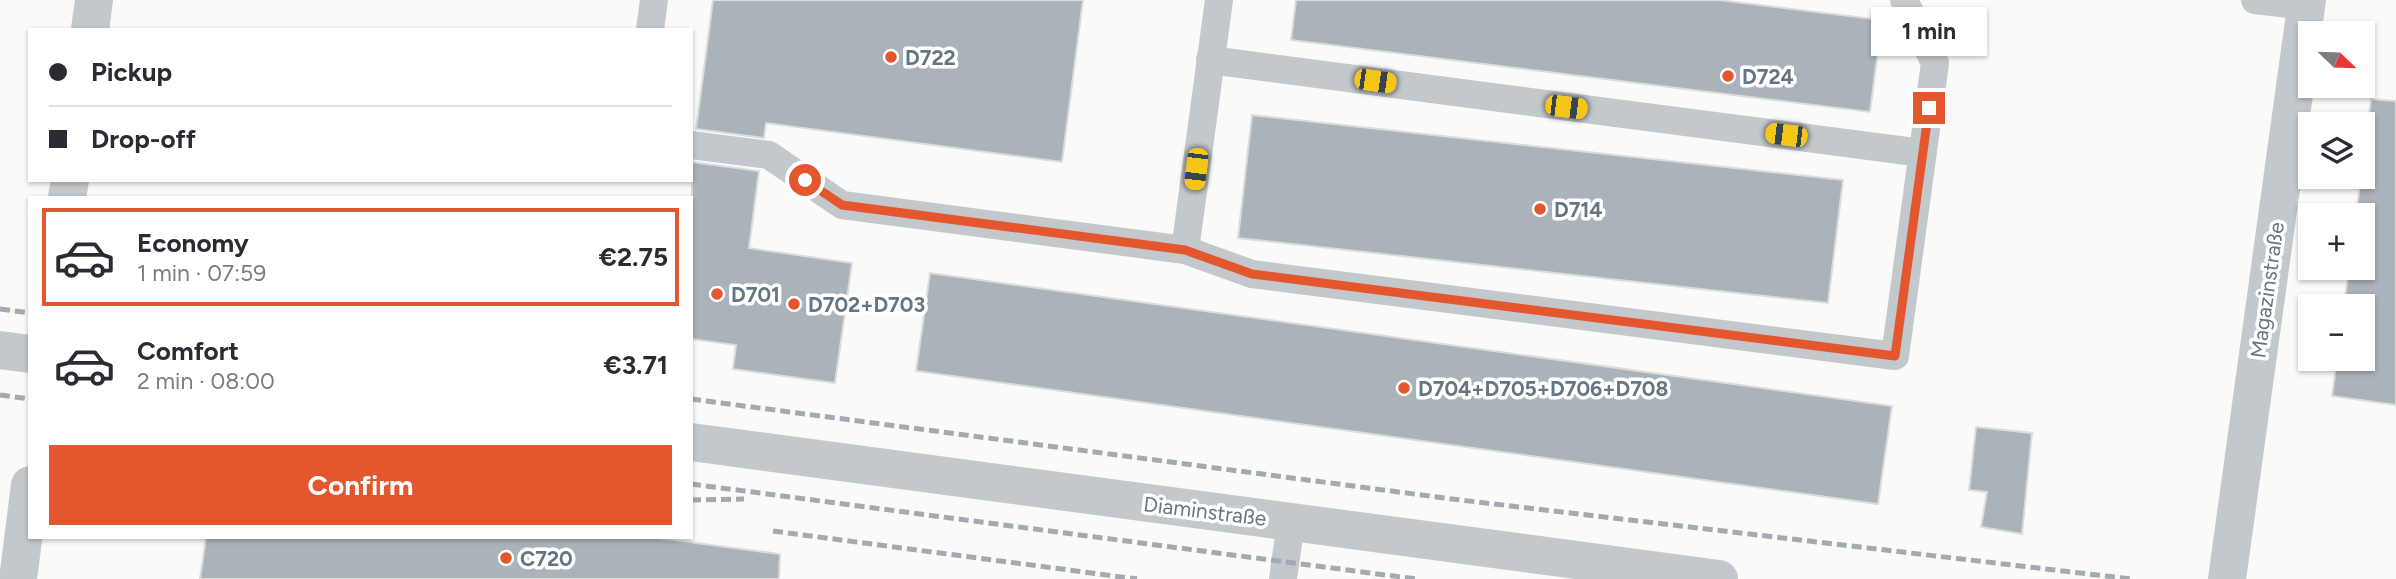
<!DOCTYPE html>
<html lang="en">
<head>
<meta charset="utf-8">
<style>
	:root { --surface:#fff; --page:#f2f2f3; --text:#2b2b33; --muted:#7c7c81; --line:#e1e1e2; --accent:#e4572e }
	body { margin:0; font-family:Figtree,sans-serif; background:var(--page); color:var(--text); height:100vh; display:flex; flex-direction:column; font-size:26px; white-space:nowrap }
	* { box-sizing:border-box; margin:0 }
	p { font-size:23px; color:var(--muted) }
	.icon { flex:none; width:38px; height:38px; fill:none; stroke:currentColor; stroke-width:2; stroke-linecap:round; stroke-linejoin:round }
	.map { position:relative; flex:1; overflow:hidden }
	.panel { position:absolute; left:28px; top:196px; width:665px; height:343px; display:flex; flex-direction:column; background:var(--surface); border-radius:0px; box-shadow:0 2px 5px #0004 }
	.panel>* { flex:none }
	.banner { position:absolute; left:28px; top:28px; width:665px; height:154px; border-radius:0px; box-shadow:0 2px 5px #0004; display:grid; align-content:center; height:154px; padding:0 21px; background:var(--surface) }
	.needle { width:46px; rotate:113deg }
	.buttons { position:absolute; left:2298px; top:21px; display:grid; gap:14px }
	.buttons a { display:grid; place-items:center; width:77px; height:77px; border-radius:0px; background:var(--surface); box-shadow:0 2px 5px #0004; font-size:35px }
	.end { position:absolute; width:32px; height:32px; margin:-16px; border:9px solid #e4572e; background:#fff; box-shadow:0 0 0 4px #fff }
	.from { border-radius:50% }
	.bubble { position:absolute; height:49px; border-radius:0px; background:var(--surface); box-shadow:0 2px 5px #0004; font-size:23px; font-weight:700; line-height:49px; text-align:center }
	.car { position:absolute; width:21px; height:42px; margin:-21px -10px; border-radius:9px; box-shadow:0 0 5px 2px #0007; background:linear-gradient(#f5c518 24%,#345 0 40%,#f5c518 0 76%,#345 0 86%,#f5c518 0) }
	.banner b { display:flex; align-items:center; gap:24px; height:66px; font-size:26px }
	.banner b+b { border-top:2px solid var(--line) }
	.banner i { width:18px; height:18px; background:var(--text) }
	ul { padding:12px 0 0; list-style:none }
	li { display:flex; align-items:center; gap:21px; height:98px; margin:0 14px 10px; padding:0 7px; border:4px solid transparent; border-radius:0px }
	li div { flex:1 }
	li b { display:block; font-size:26px }
	li em { font-style:normal; font-weight:700 }
	li.current { border-color:var(--accent) }
	li>.icon { width:63px; height:63px; stroke-width:1.5 }
	.primary-button { display:flex; gap:14px; margin-top:auto; padding:14px 21px }
	.primary-button a { flex:1; height:80px; border-radius:0px; background:var(--accent); color:#fff; font-size:28px; font-weight:700; line-height:80px; text-align:center }
	.map>svg:first-child { display:block }
</style>
</head>
<body>
<div class="map">
<svg width="2396" height="579" viewBox="0 0 2396 579">
	<rect width="100%" height="100%" fill="#fafaf8"/>
	<g fill="#aab3b9" stroke="#dcdcda" stroke-width="2">
		<path d="M 713,0 L 1083,0 L 1062,162 L 766,123 L 764,138 L 696,129 Z"/>
		<path d="M 1296,0 L 1719,0 L 1882,20 L 1870,112 L 1291,40 Z"/>
		<path d="M 2371,99 L 2396,101 L 2396,405 L 2332,396 L 2337,359 L 2362,359 L 2362,306 L 2344,306 L 2349,268 L 2362,268 L 2362,215 L 2356,215 Z"/>
		<path d="M 1252,115 L 1843,180 L 1828,303 L 1238,238 Z"/>
		<path d="M 692,162 L 759,171 L 749,248 L 852,263 L 835,383 L 733,369 L 736,345 L 691,339 Z"/>
		<path d="M 930,273 L 1892,406 L 1878,504 L 916,371 Z"/>
		<path d="M 1976,427 L 2032,433 L 2022,534 L 1981,527 L 1987,492 L 1969,490 Z"/>
		<path d="M 206,537 L 651,537 L 780,554 L 779,579 L 200,579 Z"/>
	</g>
	<g fill="none" stroke-linecap="round" stroke-linejoin="round">
		<g stroke="#c3c8cc" stroke-width="28">
			<path d="M 2255,0 L 2306,6"/>
			<path d="M 650,30 L 654,0"/>
			<path d="M 1210,60 L 1922,153"/>
			<path d="M 691,145 L 769,155 L 842,205 L 1185,250 L 1219,0"/>
			<path d="M 1185,250 L 1252,274 L 1895,356 L 1935,63 L 1904,0"/>
			<path d="M 1283,579 L 1291,522"/>
		</g>
		<g stroke="#c3c8cc" stroke-width="38">
			<path d="M 90,30 L 94,0"/>
			<path d="M 67,198 L 70,180"/>
			<path d="M 0,350 L 30,354"/>
			<path d="M 691,442 L 1719,579"/>
			<path d="M 18,579 L 30,485"/>
			<path d="M 2227,579 L 2307,0"/>
		</g>
		<g stroke="#a2aab0" stroke-width="5" stroke-dasharray="10 5" stroke-linecap="butt">
			<path d="M 0,309 L 30,313"/>
			<path d="M 0,395 L 30,399"/>
			<path d="M 691,399 L 1452,499 L 2131,579"/>
			<path d="M 691,484 L 1416,579"/>
			<path d="M 691,500 L 744,499"/>
			<path d="M 773,531 L 1137,579"/>
		</g>
	</g>
	<g fill="none" stroke-linecap="round" stroke-linejoin="round">
		<path stroke="#e4572e" stroke-width="9" d="M 805,180 L 842,205 L 1185,250 L 1252,274 L 1895,356 L 1929,108"/>
	</g>
	<g fill="#e4572e" stroke="#fff" stroke-width="2.5">
		<circle cx="891" cy="57" r="7"/>
		<circle cx="1728" cy="76" r="7"/>
		<circle cx="1540" cy="209" r="7"/>
		<circle cx="717" cy="294" r="7"/>
		<circle cx="794" cy="304" r="7"/>
		<circle cx="1404" cy="388" r="7"/>
		<circle cx="506" cy="558" r="7"/>
	</g>
	<g text-anchor="middle" dominant-baseline="central" stroke-width="7" stroke-linejoin="round" paint-order="stroke">
		<g font-size="21" font-weight="bold" fill="#657683" stroke="#fff" text-anchor="start">
			<text x="905" y="57">D722</text>
			<text x="1742" y="76">D724</text>
			<text x="1554" y="209">D714</text>
			<text x="731" y="294">D701</text>
			<text x="808" y="304">D702+D703</text>
			<text x="1418" y="388">D704+D705+D706+D708</text>
			<text x="520" y="558">C720</text>
		</g>
		<g font-size="21" fill="#657683" stroke="#fff">
			<text transform="translate(2267 290) rotate(-82)">Magazinstraße</text>
			<text transform="translate(1205 511) rotate(7)">Diaminstraße</text>
		</g>
	</g>
</svg>
<div class="buttons">
<a><svg class="needle" viewBox="-14 -14 28 28"><path d="M0-13l5 13h-10z" fill="#e53935"/><path d="M0 13l5-13h-10z" fill="#7c7c81"/></svg></a>
<a><svg class="icon" aria-label="layers" viewBox="0 0 24 24"><path d="M12 4l9 5-9 5-9-5zM3 14l9 5 9-5"/></svg></a>
<a>+</a>
<a>−</a>
</div>
<i class="end from" style="left:805px;top:180px"></i>
<i class="end" style="left:1929px;top:108px"></i>
<div class="bubble" style="left:1871px;top:7px;width:116px">1 min</div>
<i class="car" style="left:1375px;top:81px;rotate:98deg"></i>
<i class="car" style="left:1566px;top:107px;rotate:97deg"></i>
<i class="car" style="left:1786px;top:135px;rotate:277deg"></i>
<i class="car" style="left:1196px;top:169px;rotate:187deg"></i>
<div class="banner">
<b><i class="from"></i>Pickup</b>
<b><i></i>Drop-off</b>
</div>
<section class="panel">
<ul>
<li class="current"><svg class="icon" aria-label="car" viewBox="0 0 24 24"><path d="M5 17H2v-5l4-1 3-4h7l3 4 3 1v5h-3M9 17h6M6 11h13"/><circle cx="7" cy="17" r="2"/><circle cx="17" cy="17" r="2"/></svg><div><b>Economy</b><p>1 min · 07:59</p></div><em>€2.75</em></li>
<li><svg class="icon" aria-label="car" viewBox="0 0 24 24"><path d="M5 17H2v-5l4-1 3-4h7l3 4 3 1v5h-3M9 17h6M6 11h13"/><circle cx="7" cy="17" r="2"/><circle cx="17" cy="17" r="2"/></svg><div><b>Comfort</b><p>2 min · 08:00</p></div><em>€3.71</em></li>
</ul>
<div class="primary-button"><a>Confirm</a></div>
</section>
</div>
</body>
</html>
